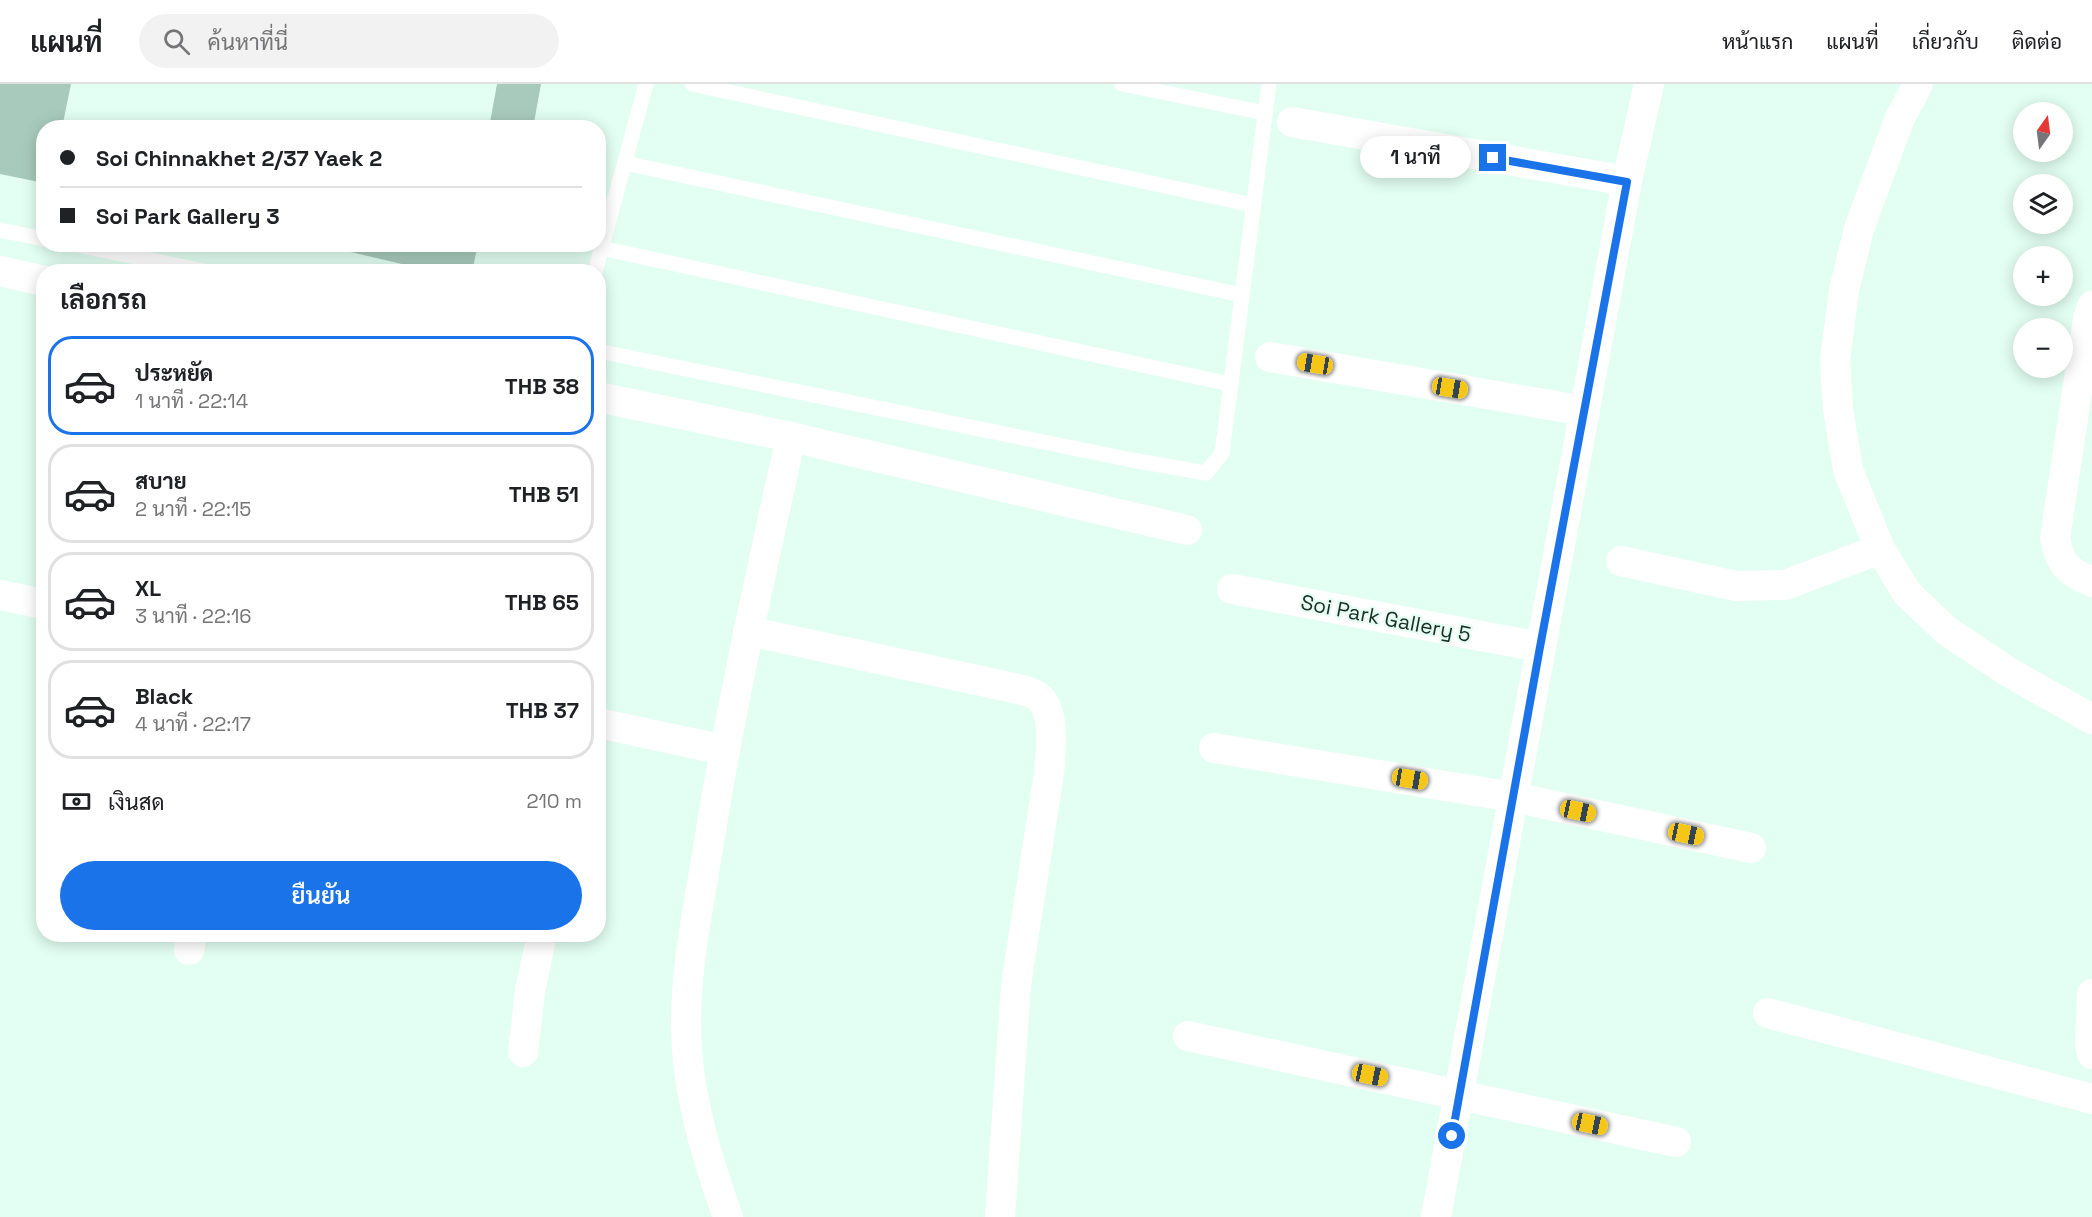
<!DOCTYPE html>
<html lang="th">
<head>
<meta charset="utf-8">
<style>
	:root { --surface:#fff; --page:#f2f2f2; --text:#202124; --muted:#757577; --line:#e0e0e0; --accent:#1a73e8 }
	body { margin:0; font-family:"Space Grotesk",Sarabun,sans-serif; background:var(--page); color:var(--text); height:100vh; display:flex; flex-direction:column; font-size:22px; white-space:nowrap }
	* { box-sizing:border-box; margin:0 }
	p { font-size:20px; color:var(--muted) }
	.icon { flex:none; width:33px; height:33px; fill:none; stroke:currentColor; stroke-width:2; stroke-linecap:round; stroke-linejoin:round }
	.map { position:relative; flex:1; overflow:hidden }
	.drawer { position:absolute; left:36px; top:180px; width:570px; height:678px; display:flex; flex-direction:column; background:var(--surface); border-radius:24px; box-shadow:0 3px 15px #0003 }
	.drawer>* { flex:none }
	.guide { position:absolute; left:36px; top:36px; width:570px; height:132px; border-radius:24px; box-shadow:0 3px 15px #0003; display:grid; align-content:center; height:132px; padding:0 24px; background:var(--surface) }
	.needle { width:39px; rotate:14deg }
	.buttons { position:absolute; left:2013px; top:18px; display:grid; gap:12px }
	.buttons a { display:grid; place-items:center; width:60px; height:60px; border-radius:50%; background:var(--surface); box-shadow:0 3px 15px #0003; font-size:30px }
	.end { position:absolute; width:27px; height:27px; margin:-14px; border:8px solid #1a73e8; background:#fff; box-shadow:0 0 0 3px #fff }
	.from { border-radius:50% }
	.bubble { position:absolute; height:42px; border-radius:21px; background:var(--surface); box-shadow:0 3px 15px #0003; font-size:20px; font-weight:600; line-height:42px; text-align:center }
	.car { position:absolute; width:18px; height:36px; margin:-18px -9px; border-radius:8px; box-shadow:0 0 4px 2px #0007; background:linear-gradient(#f5c518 24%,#345 0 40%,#f5c518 0 76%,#345 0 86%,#f5c518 0) }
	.guide b { display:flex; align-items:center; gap:21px; height:57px; font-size:22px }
	.guide b+b { border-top:2px solid var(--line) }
	.guide i { width:15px; height:15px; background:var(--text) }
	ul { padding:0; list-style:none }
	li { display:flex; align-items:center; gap:18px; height:99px; margin:0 12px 9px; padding:0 12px; border:3px solid var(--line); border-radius:24px }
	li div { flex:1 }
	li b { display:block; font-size:22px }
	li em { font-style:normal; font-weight:600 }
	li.active { border-color:var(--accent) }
	li>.icon { width:54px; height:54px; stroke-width:1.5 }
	h2 { padding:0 24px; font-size:27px; line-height:72px }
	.pay { display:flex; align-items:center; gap:15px; height:66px; padding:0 24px; font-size:22px }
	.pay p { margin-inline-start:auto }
	.cta { display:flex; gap:12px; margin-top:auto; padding:12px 24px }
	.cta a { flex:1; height:69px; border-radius:36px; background:var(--accent); color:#fff; font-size:24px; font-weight:600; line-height:69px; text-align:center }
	header { display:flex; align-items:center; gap:36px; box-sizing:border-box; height:84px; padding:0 30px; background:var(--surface); border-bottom:2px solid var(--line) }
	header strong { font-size:28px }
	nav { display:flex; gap:33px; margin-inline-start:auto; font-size:21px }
	.search { width:420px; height:54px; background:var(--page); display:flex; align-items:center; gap:15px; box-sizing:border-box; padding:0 21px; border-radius:33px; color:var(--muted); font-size:22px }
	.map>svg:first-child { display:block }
</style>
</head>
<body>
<header>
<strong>แผนที่</strong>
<div class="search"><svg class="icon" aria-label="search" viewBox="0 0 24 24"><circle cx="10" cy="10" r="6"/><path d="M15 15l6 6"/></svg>ค้นหาที่นี่</div>
<nav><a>หน้าแรก</a><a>แผนที่</a><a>เกี่ยวกับ</a><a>ติดต่อ</a></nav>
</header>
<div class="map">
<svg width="2092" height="1133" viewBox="0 0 2092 1133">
	<rect width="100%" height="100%" fill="#e3fef3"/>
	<g fill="#a8cabd">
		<path d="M 0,0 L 71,0 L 62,44 L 44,44 L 44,99 L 0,90 Z"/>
		<path d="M 497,0 L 541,0 L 533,44 L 489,44 Z"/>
		<path d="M 311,160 L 331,160 L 330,166 Z"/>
		<path d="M 343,160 L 478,160 L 472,188 L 436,188 L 342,166 Z"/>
	</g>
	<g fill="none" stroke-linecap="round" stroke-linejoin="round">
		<g stroke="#fff" stroke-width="15">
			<path d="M 692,0 L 1253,121"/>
			<path d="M 1122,0 L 1265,29"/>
			<path d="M 625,79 L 1242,211"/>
			<path d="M 0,146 L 44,155"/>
			<path d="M 72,160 L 209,188"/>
			<path d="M 601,164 L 1230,300"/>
			<path d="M 595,188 L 646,0"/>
			<path d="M 598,267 L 1132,376 L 1206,389 L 1222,369 L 1269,0"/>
		</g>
		<g stroke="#fff" stroke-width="30">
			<path d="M 1918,0 L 1899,36 L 1859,145 L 1844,206 L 1835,276 L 1838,325 L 1848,386 L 1880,465 L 1907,509 L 1947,547 L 2010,589 L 2092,635"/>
			<path d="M 1292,38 L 1627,97"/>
			<path d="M 0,187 L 44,197"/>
			<path d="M 2092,222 L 2088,235 L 2055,454 C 2059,479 2068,488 2092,498"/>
			<path d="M 1270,273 L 1585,327"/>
			<path d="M 598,313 L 791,353 L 1187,446"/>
			<path d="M 1621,477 L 1736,502 L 1785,501 L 1880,465"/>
			<path d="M 1232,505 L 1540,563"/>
			<path d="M 0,511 L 44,520"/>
			<path d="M 748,547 L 1023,606 C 1028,608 1033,609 1037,612 C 1056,624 1051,669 1049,689 L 1016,901 L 1000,1133"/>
			<path d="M 598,639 L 724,666"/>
			<path d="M 1214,664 L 1513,713 L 1751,764"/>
			<path d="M 189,866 L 192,850"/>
			<path d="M 2092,910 L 2090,961 L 2092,970"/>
			<path d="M 1768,929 L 2092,1015"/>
			<path d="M 1188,952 L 1676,1058"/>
			<path d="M 523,968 L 530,907 L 542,850"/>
			<path d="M 728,1133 C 709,1080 691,1023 687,966 C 682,896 698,827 709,758 C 731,622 761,488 791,353"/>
			<path d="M 1436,1133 L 1627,97 L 1649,0"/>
		</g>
	</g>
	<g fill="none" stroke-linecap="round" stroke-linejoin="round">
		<path stroke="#1a73e8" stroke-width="8" d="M 1452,1052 L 1540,563 L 1627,98 L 1493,74"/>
	</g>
	<g text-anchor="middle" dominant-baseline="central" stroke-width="4.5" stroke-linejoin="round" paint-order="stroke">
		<g font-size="21" fill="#1e2c27" stroke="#e3fef3">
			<text transform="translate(1386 534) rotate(11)">Soi Park Gallery 5</text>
		</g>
	</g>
</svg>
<div class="buttons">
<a><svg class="needle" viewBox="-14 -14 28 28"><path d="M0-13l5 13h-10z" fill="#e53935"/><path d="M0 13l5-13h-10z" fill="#757577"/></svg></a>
<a><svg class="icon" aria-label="layers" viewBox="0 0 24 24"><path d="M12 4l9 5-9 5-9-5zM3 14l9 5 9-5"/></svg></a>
<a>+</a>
<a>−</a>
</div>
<i class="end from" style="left:1452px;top:1052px"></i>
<i class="end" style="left:1493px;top:74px"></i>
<div class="bubble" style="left:1360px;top:52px;width:111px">1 นาที</div>
<i class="car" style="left:1315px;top:280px;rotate:280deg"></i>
<i class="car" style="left:1450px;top:304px;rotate:100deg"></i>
<i class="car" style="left:1410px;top:695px;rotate:100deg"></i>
<i class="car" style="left:1578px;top:727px;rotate:102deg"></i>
<i class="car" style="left:1686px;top:750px;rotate:102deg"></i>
<i class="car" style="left:1370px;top:991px;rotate:102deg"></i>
<i class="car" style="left:1590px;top:1040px;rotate:102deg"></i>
<div class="guide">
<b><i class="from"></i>Soi Chinnakhet 2/37 Yaek 2</b>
<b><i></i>Soi Park Gallery 3</b>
</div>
<section class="drawer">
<h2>เลือกรถ</h2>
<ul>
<li class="active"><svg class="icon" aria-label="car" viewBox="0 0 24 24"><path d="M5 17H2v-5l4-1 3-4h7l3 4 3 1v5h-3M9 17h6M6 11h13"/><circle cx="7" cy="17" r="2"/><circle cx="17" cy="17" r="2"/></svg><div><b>ประหยัด</b><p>1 นาที · 22:14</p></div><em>THB 38</em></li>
<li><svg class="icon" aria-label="car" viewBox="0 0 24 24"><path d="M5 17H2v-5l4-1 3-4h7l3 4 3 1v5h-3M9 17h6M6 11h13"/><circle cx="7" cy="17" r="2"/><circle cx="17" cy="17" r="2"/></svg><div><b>สบาย</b><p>2 นาที · 22:15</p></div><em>THB 51</em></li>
<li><svg class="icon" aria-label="car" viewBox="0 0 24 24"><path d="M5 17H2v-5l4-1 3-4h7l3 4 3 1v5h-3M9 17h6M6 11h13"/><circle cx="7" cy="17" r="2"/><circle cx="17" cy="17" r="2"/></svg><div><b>XL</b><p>3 นาที · 22:16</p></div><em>THB 65</em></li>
<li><svg class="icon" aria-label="car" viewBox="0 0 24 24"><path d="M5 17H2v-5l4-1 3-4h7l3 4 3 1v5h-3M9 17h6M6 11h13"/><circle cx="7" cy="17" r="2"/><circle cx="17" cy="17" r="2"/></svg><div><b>Black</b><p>4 นาที · 22:17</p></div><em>THB 37</em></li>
</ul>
<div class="pay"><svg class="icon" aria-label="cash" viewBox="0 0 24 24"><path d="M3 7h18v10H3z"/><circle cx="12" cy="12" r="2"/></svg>เงินสด<p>210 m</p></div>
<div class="cta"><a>ยืนยัน</a></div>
</section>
</div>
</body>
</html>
